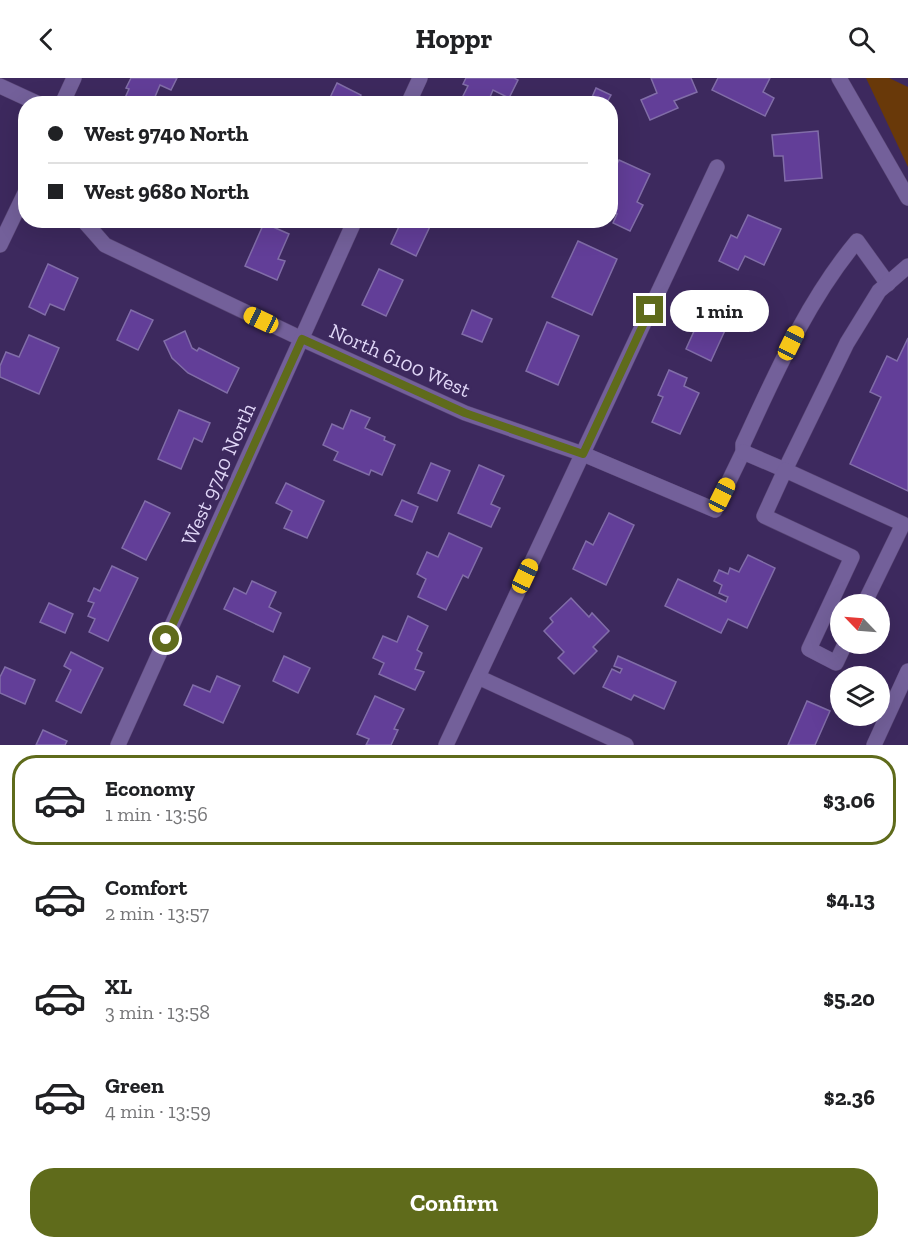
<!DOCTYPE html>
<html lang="en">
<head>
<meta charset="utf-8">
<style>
	:root { --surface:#fff; --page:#f6f6f6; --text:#202124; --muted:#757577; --line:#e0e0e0; --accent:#5f6b1b }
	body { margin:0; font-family:"Zilla Slab",serif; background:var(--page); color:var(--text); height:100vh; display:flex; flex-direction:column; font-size:22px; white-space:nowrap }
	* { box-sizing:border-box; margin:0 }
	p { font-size:20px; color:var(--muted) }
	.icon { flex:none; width:33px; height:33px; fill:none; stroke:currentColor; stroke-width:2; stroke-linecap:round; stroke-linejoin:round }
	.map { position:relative; height:667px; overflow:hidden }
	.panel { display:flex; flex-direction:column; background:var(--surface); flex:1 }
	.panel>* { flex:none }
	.banner { position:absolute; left:18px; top:18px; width:600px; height:132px; border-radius:24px; box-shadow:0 6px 24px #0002; display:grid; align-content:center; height:132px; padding:0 30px; background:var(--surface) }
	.needle { width:39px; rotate:295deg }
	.tools { position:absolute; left:830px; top:516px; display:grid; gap:12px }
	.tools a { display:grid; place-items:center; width:60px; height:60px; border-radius:50%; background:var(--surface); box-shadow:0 6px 24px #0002; font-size:30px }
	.end { position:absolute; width:27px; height:27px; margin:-14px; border:8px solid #5f6b1b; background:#fff; box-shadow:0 0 0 3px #fff }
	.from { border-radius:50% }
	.bubble { position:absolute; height:42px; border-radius:21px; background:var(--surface); box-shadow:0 6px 24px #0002; font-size:20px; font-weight:700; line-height:42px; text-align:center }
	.car { position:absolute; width:18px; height:36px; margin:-18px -9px; border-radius:8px; box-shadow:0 0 4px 2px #0007; background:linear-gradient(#f5c518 24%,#345 0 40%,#f5c518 0 76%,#345 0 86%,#f5c518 0) }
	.banner b { display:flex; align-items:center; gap:21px; height:57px; font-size:22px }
	.banner b+b { border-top:2px solid var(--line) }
	.banner i { width:15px; height:15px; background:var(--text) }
	ul { padding:10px 0 0; list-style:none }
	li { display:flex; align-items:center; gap:18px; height:90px; margin:0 12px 9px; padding:0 18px; border:3px solid transparent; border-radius:24px }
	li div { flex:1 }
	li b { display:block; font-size:22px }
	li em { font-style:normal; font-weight:700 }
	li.current { border-color:var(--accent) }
	li>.icon { width:54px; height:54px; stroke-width:1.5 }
	.button { display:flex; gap:12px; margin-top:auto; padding:12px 30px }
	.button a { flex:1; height:69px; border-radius:24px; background:var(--accent); color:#fff; font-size:24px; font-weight:700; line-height:69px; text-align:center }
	header { display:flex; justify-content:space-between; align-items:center; height:78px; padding:0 30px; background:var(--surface); font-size:27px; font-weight:700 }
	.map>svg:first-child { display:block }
</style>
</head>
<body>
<header><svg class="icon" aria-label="back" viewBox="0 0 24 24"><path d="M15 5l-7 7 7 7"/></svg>Hoppr<svg class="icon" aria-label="search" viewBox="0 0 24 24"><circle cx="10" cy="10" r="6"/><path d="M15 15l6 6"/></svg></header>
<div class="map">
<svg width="908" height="667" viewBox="0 0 908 667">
	<rect width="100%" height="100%" fill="#3d295e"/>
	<path fill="#693909" d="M 866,0 L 889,0 L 908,9 L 908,89 Z"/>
	<g fill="#623e98" stroke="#816da8" stroke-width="1.5">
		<path d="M 131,0 L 177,0 L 171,12 L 160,7 L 152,26 L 138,26 L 125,20 L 129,11 L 126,10 Z"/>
		<path d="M 466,0 L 514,0 L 518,2 L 509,20 L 493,12 L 487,26 L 464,26 L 460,24 L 468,8 L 463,6 Z"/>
		<path d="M 651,0 L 691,0 L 697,14 L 674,23 L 678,30 L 650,42 L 641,22 L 657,15 Z"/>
		<path d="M 718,0 L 770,0 L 763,14 L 774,20 L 765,38 L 712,12 Z"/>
		<path d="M 337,5 L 361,17 L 357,26 L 327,26 Z"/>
		<path d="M 596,10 L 611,17 L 606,26 L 590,24 Z"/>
		<path d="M 818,53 L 822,100 L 785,103 L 783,78 L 774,78 L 772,57 Z"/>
		<path d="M 619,82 L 650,96 L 637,124 L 643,127 L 630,153 L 613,145 L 617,136 L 610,133 L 610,100 Z"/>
		<path d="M 748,137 L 781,151 L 764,187 L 745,178 L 738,192 L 719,183 L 731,157 L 737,160 Z"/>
		<path d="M 402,142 L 433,142 L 416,178 L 391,166 Z"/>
		<path d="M 264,145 L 289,156 L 278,181 L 285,183 L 277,202 L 245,188 Z"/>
		<path d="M 578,163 L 617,181 L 592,237 L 552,219 Z"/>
		<path d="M 48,186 L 78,200 L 64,232 L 50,226 L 45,237 L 29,229 Z"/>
		<path d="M 379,191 L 403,202 L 386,238 L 362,227 Z"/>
		<path d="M 705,214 L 722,222 L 718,231 L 732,237 L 711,283 L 686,271 L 699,242 L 693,239 Z"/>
		<path d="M 131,232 L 153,242 L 138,272 L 117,262 Z"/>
		<path d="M 472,232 L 492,241 L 482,264 L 462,256 Z"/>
		<path d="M 547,244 L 579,258 L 558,307 L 526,293 Z"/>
		<path d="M 185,253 L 192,270 L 197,273 L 199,270 L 239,290 L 227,315 L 188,295 L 172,280 L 164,263 Z"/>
		<path d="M 29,257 L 59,270 L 39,316 L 0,299 L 0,288 L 6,274 L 19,279 Z"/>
		<path d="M 908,260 L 908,413 L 850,386 L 881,319 L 870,314 L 887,278 L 897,283 Z"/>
		<path d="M 669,292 L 687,300 L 684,308 L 699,315 L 680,356 L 652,344 L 663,319 L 658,317 Z"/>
		<path d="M 179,332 L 210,345 L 202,364 L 194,360 L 181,391 L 158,381 Z"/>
		<path d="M 351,332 L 370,340 L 365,350 L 385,359 L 384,362 L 395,367 L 382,397 L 371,392 L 369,397 L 334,382 L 338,374 L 323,367 L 332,346 L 343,351 Z"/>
		<path d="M 431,385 L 450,393 L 437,423 L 418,415 Z"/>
		<path d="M 479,387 L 504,398 L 491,426 L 500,430 L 491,449 L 458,435 Z"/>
		<path d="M 286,405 L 324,423 L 307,460 L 284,450 L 292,433 L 276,425 Z"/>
		<path d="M 402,422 L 418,429 L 412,444 L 395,437 Z"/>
		<path d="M 145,423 L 170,435 L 146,482 L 122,470 Z"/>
		<path d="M 609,435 L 634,447 L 606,507 L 573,491 L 586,463 L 593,467 Z"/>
		<path d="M 449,455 L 482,470 L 468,500 L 463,497 L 446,532 L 418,519 L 426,501 L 417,496 L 427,474 L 438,479 Z"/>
		<path d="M 748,477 L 775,490 L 747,550 L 728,541 L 721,555 L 665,528 L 678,501 L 726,524 L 728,519 L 719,515 L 722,507 L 714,503 L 719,492 L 728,496 L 730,490 L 739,494 Z"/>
		<path d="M 112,488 L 138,500 L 108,563 L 89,554 L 95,541 L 88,538 L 94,525 L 88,523 L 94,510 L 100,513 Z"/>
		<path d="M 252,503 L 276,514 L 269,529 L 281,535 L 273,554 L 224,531 L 234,510 L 246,516 Z"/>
		<path d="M 571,520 L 589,539 L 592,535 L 609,553 L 593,569 L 597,573 L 574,596 L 558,580 L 564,574 L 544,553 L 553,544 L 550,540 Z"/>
		<path d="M 49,525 L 73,536 L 65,555 L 40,544 Z"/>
		<path d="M 408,538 L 428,548 L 417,572 L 422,575 L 415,591 L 424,594 L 415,612 L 379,596 L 384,585 L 373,580 L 383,558 L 397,564 Z"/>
		<path d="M 71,574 L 103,590 L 81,635 L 56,623 L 71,592 L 64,588 Z"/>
		<path d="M 284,578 L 310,590 L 298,615 L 273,603 Z"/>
		<path d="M 618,578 L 676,604 L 664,631 L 634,617 L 631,622 L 603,609 L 612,591 L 620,595 L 622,591 L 614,588 Z"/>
		<path d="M 5,589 L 35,602 L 25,626 L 0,615 L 0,599 Z"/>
		<path d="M 217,598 L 240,608 L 223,645 L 184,627 L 193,607 L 210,614 Z"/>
		<path d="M 375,618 L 404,631 L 394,651 L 398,652 L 391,667 L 366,667 L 369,661 L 357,656 Z"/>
		<path d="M 807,623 L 830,633 L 815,667 L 788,667 Z"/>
		<path d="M 43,652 L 67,663 L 65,667 L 36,667 Z"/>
	</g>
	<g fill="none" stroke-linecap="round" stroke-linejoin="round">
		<g stroke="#594674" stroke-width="16">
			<g id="minor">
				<path d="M 839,0 L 908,120"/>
				<path d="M 0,8 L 39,26"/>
				<path d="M 62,26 L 74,0"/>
				<path d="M 408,26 L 420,0"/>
				<path d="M 83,142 L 105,167 L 302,261 L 465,335 L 583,376 L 715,432 L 743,374 L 743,366 C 776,295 807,223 857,163 L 888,206"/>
				<path d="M 0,167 L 26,113"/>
				<path d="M 743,374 L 785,392 L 847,265 L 879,213 L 908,188"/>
				<path d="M 845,566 L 836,585 L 809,571 L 852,479 L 764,438 L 785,392 L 903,446 L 864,526"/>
				<path d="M 478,599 L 626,667"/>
				<path d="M 118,667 L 355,142"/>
				<path d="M 446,667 L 717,89"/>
				<path d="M 874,667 L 908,593"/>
			</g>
		</g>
		<use href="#minor" stroke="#73609a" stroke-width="15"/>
	</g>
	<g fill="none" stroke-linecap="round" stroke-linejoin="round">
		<path stroke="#5f6b1b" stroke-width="8" d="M 166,561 L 302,261 L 465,335 L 583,376 L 650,232"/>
	</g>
	<g text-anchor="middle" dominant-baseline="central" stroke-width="5" stroke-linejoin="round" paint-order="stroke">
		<g font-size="21" fill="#dfd5f6" stroke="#3d295e">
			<text transform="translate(400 282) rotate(24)">North 6100 West</text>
			<text transform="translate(218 396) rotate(-66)">West 9740 North</text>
		</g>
	</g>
</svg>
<div class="tools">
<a><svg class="needle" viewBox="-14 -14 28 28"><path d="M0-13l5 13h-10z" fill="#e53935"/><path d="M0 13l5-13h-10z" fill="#757577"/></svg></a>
<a><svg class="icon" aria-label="layers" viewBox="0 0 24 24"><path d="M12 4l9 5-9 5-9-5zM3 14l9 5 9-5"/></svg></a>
</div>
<i class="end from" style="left:166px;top:561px"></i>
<i class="end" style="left:650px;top:232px"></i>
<div class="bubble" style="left:670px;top:212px;width:99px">1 min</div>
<i class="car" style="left:261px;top:242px;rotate:295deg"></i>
<i class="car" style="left:791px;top:265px;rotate:26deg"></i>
<i class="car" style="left:722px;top:417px;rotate:26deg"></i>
<i class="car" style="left:525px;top:498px;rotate:25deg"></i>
<div class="banner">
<b><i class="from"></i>West 9740 North</b>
<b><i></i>West 9680 North</b>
</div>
</div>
<section class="panel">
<ul>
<li class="current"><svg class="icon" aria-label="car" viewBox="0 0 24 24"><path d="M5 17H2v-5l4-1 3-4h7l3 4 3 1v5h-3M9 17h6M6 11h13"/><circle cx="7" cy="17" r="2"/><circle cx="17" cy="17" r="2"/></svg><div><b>Economy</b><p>1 min · 13:56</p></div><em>$3.06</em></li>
<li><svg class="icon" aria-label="car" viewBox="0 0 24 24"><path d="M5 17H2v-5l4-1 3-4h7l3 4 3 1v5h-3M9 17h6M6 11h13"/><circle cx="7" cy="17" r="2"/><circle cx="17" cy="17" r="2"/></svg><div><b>Comfort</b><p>2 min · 13:57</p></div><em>$4.13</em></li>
<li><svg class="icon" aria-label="car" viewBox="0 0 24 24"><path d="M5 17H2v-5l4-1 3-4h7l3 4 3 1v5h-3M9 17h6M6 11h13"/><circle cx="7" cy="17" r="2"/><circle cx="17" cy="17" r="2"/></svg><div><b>XL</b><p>3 min · 13:58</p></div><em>$5.20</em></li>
<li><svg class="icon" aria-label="car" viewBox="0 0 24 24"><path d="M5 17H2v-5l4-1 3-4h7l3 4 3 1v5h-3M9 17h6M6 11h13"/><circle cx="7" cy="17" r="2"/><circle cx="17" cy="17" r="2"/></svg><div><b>Green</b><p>4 min · 13:59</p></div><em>$2.36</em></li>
</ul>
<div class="button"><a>Confirm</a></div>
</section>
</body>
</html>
